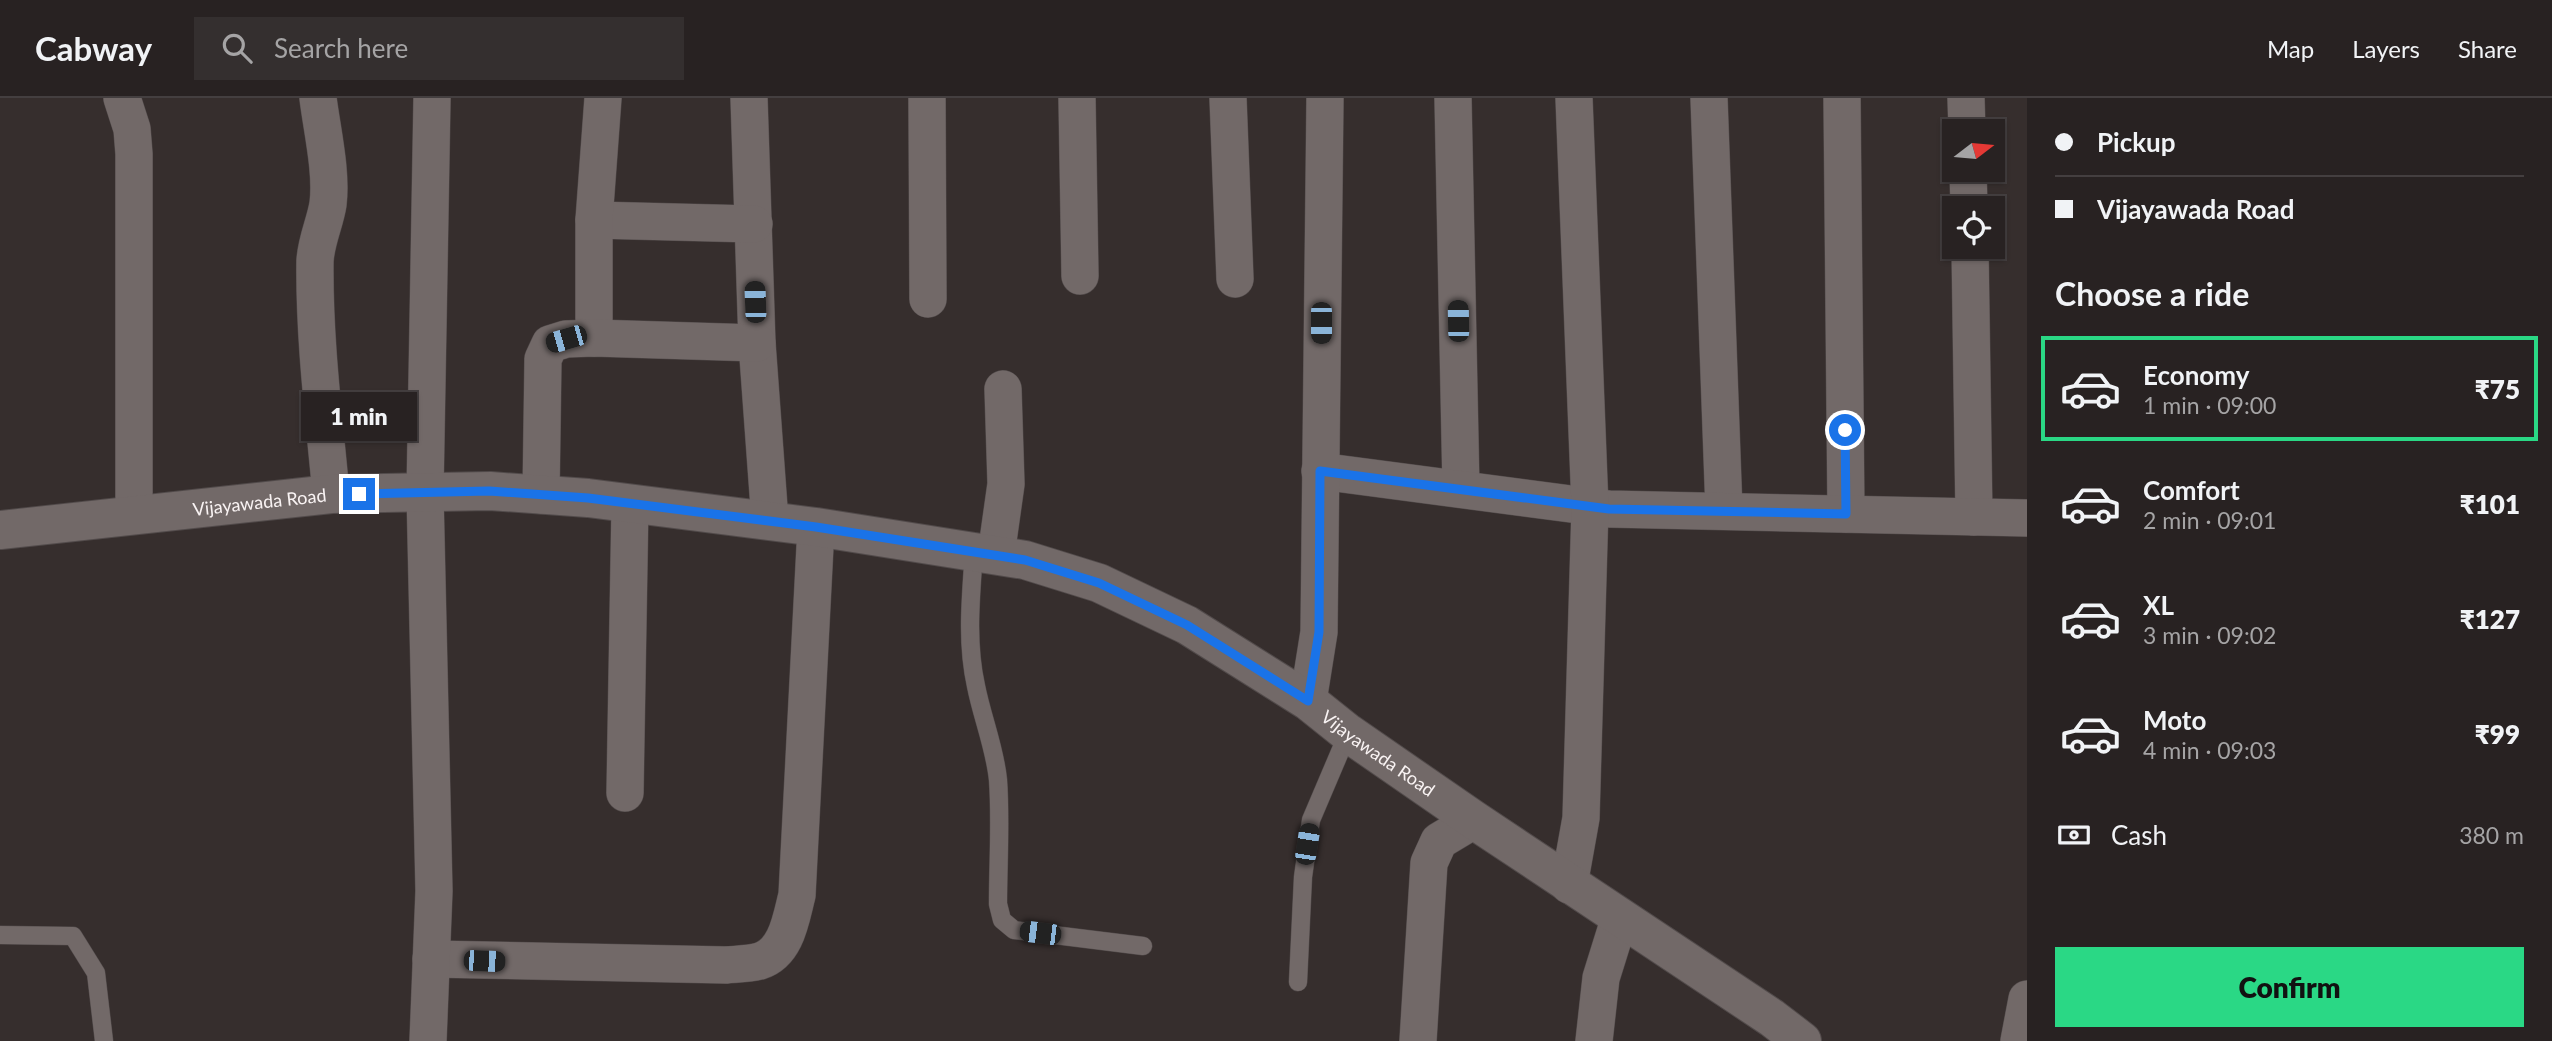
<!DOCTYPE html>
<html lang="en">
<head>
<meta charset="utf-8">
<style>
	:root { --surface:#282222; --page:#342f2f; --text:#f1f3f6; --muted:#a5a4a5; --line:#443f40; --accent:#2ad885 }
	body { margin:0; font-family:Lato,sans-serif; background:var(--page); color:var(--text); height:100vh; display:flex; flex-direction:column; font-size:26px; white-space:nowrap }
	* { box-sizing:border-box; margin:0 }
	p { font-size:23px; color:var(--muted) }
	.icon { flex:none; width:38px; height:38px; fill:none; stroke:currentColor; stroke-width:2; stroke-linecap:round; stroke-linejoin:round }
	.map { position:relative; flex:1; overflow:hidden }
	.drawer { display:flex; flex-direction:column; background:var(--surface); width:525px }
	.drawer>* { flex:none }
	.hud { display:grid; align-content:center; height:154px; padding:0 28px; background:var(--surface) }
	.needle { width:46px; rotate:74deg }
	.tools { position:absolute; left:1942px; top:21px; display:grid; gap:14px }
	.tools a { display:grid; place-items:center; width:63px; height:63px; border-radius:0px; background:var(--surface); box-shadow:0 2px 5px #0004,0 0 0 2px var(--line); font-size:35px }
	.end { position:absolute; width:32px; height:32px; margin:-16px; border:9px solid #1a73e8; background:#fff; box-shadow:0 0 0 4px #fff }
	.from { border-radius:50% }
	.bubble { position:absolute; height:49px; border-radius:0px; background:var(--surface); box-shadow:0 2px 5px #0004,0 0 0 2px var(--line); font-size:23px; font-weight:800; line-height:49px; text-align:center }
	.car { position:absolute; width:21px; height:42px; margin:-21px -10px; border-radius:9px; box-shadow:0 0 5px 2px #0007; background:linear-gradient(#222 24%,#8ab4d8 0 40%,#222 0 76%,#8ab4d8 0 86%,#222 0) }
	.hud b { display:flex; align-items:center; gap:24px; height:66px; font-size:26px }
	.hud b+b { border-top:2px solid var(--line) }
	.hud i { width:18px; height:18px; background:var(--text) }
	ul { padding:0; list-style:none }
	li { display:flex; align-items:center; gap:21px; height:105px; margin:0 14px 10px; padding:0 14px; border:4px solid transparent; border-radius:0px }
	li div { flex:1 }
	li b { display:block; font-size:26px }
	li em { font-style:normal; font-weight:800 }
	li.selected { border-color:var(--accent) }
	li>.icon { width:63px; height:63px; stroke-width:1.5 }
	h2 { padding:0 28px; font-size:32px; line-height:84px }
	.pay { display:flex; align-items:center; gap:18px; height:77px; padding:0 28px; font-size:26px }
	.pay p { margin-inline-start:auto }
	.primary-button { display:flex; gap:14px; margin-top:auto; padding:14px 28px }
	.primary-button a { flex:1; height:80px; border-radius:0px; background:var(--accent); color:#111; font-size:28px; font-weight:800; line-height:80px; text-align:center }
	header { display:flex; align-items:center; gap:42px; box-sizing:border-box; height:98px; padding:0 35px; background:var(--surface); border-bottom:2px solid var(--line) }
	header strong { font-size:33px }
	nav { display:flex; gap:38px; margin-inline-start:auto; font-size:24px }
	.search { width:490px; height:63px; background:var(--page); display:flex; align-items:center; gap:18px; box-sizing:border-box; padding:0 24px; border-radius:0px; color:var(--muted); font-size:26px }
	main { display:flex; flex:1; min-height:0 }
	.map>svg:first-child { display:block }
</style>
</head>
<body>
<header>
<strong>Cabway</strong>
<div class="search"><svg class="icon" aria-label="search" viewBox="0 0 24 24"><circle cx="10" cy="10" r="6"/><path d="M15 15l6 6"/></svg>Search here</div>
<nav><a>Map</a><a>Layers</a><a>Share</a></nav>
</header>
<main>
<div class="map">
<svg width="2027" height="943" viewBox="0 0 2027 943">
	<rect width="100%" height="100%" fill="#362e2d"/>
	<g fill="none" stroke-linecap="round" stroke-linejoin="round">
		<g stroke="#524b4b" stroke-width="19">
			<g id="lane">
				<path d="M 974,453 C 971,498 966,543 976,588 C 982,619 995,650 998,682 C 1001,723 998,765 998,806 L 1002,822 L 1014,832 L 1143,848"/>
				<path d="M 0,837 L 73,838 L 96,875 L 104,943"/>
				<path d="M 1298,884 L 1303,779 L 1311,722 L 1348,635"/>
			</g>
		</g>
		<g stroke="#524b4b" stroke-width="38">
			<g id="street">
				<path d="M 122,0 L 132,31 L 134,56 L 134,416"/>
				<path d="M 318,0 C 322,32 332,74 328,106 C 325,125 316,143 315,163 C 314,241 324,319 331,396"/>
				<path d="M 749,0 L 757,245 L 770,423"/>
				<path d="M 927,0 L 928,201"/>
				<path d="M 1077,0 L 1080,178"/>
				<path d="M 1228,0 L 1235,181"/>
				<path d="M 1453,0 L 1461,391"/>
				<path d="M 1709,0 L 1724,413"/>
				<path d="M 1842,0 L 1846,416"/>
				<path d="M 1966,0 L 1967,33"/>
				<path d="M 1968,72 L 1969,110"/>
				<path d="M 594,122 L 754,126"/>
				<path d="M 1970,149 L 1974,419"/>
				<path d="M 594,240 L 594,122 L 603,0"/>
				<path d="M 1320,373 L 1609,411 L 2027,420"/>
				<path d="M 541,397 L 543,261 L 550,246 L 566,241 L 594,240 L 757,245"/>
				<path d="M 996,457 L 1006,386 L 1003,291"/>
				<path d="M 1308,603 L 1319,534 L 1325,0"/>
				<path d="M 625,695 L 630,406"/>
				<path d="M 1569,787 L 1581,720 L 1590,409 L 1574,0"/>
				<path d="M 431,861 L 726,867 C 737,866 750,866 760,863 C 787,854 791,820 797,797 L 816,429"/>
				<path d="M 428,943 L 434,793 L 425,395 L 432,0"/>
				<path d="M 1418,943 L 1429,765 L 1439,743 L 1474,722"/>
				<path d="M 1594,943 L 1601,880 L 1620,819"/>
				<path d="M 2019,943 L 2027,901"/>
			</g>
		</g>
		<g stroke="#524b4b" stroke-width="40">
			<g id="secondary">
				<path id="s1" d="M 0,432 L 331,396 L 490,393 L 588,400 L 816,429 L 1025,462 L 1099,485 L 1187,527 L 1308,603 L 1348,635 L 1474,722 L 1772,920 L 1802,943"/>
			</g>
		</g>
		<use href="#lane" stroke="#726968" stroke-width="18"/>
		<use href="#street" stroke="#726968" stroke-width="37"/>
		<use href="#secondary" stroke="#726968" stroke-width="38"/>
	</g>
	<g fill="none" stroke-linecap="round" stroke-linejoin="round">
		<path stroke="#1a73e8" stroke-width="9" d="M 359,396 L 489,393 L 588,400 L 816,429 L 1025,462 L 1099,485 L 1187,527 L 1308,603 L 1319,534 L 1320,373 L 1609,411 L 1846,416 L 1845,332"/>
	</g>
	<g text-anchor="middle" dominant-baseline="central" stroke-width="6" stroke-linejoin="round" paint-order="stroke">
		<g font-size="18" fill="#f9f3f3" stroke="#362e2d">
			<text stroke="none"><textPath href="#s1" startOffset="261">Vijayawada Road</textPath></text>
			<text stroke="none"><textPath href="#s1" startOffset="1437">Vijayawada Road</textPath></text>
		</g>
	</g>
</svg>
<div class="tools">
<a><svg class="needle" viewBox="-14 -14 28 28"><path d="M0-13l5 13h-10z" fill="#e53935"/><path d="M0 13l5-13h-10z" fill="#a5a4a5"/></svg></a>
<a><svg class="icon" aria-label="locate" viewBox="0 0 24 24"><circle cx="12" cy="12" r="6"/><path d="M12 2v4M12 18v4M2 12h4M18 12h4"/></svg></a>
</div>
<i class="end from" style="left:1845px;top:332px"></i>
<i class="end" style="left:359px;top:396px"></i>
<div class="bubble" style="left:301px;top:294px;width:116px">1 min</div>
<i class="car" style="left:755px;top:204px;rotate:358deg"></i>
<i class="car" style="left:1458px;top:223px;rotate:359deg"></i>
<i class="car" style="left:1321px;top:225px;rotate:180deg"></i>
<i class="car" style="left:566px;top:241px;rotate:254deg"></i>
<i class="car" style="left:1307px;top:746px;rotate:9deg"></i>
<i class="car" style="left:1040px;top:835px;rotate:277deg"></i>
<i class="car" style="left:484px;top:863px;rotate:92deg"></i>
</div>
<section class="drawer">
<div class="hud">
<b><i class="from"></i>Pickup</b>
<b><i></i>Vijayawada Road</b>
</div>
<h2>Choose a ride</h2>
<ul>
<li class="selected"><svg class="icon" aria-label="car" viewBox="0 0 24 24"><path d="M5 17H2v-5l4-1 3-4h7l3 4 3 1v5h-3M9 17h6M6 11h13"/><circle cx="7" cy="17" r="2"/><circle cx="17" cy="17" r="2"/></svg><div><b>Economy</b><p>1 min · 09:00</p></div><em>₹75</em></li>
<li><svg class="icon" aria-label="car" viewBox="0 0 24 24"><path d="M5 17H2v-5l4-1 3-4h7l3 4 3 1v5h-3M9 17h6M6 11h13"/><circle cx="7" cy="17" r="2"/><circle cx="17" cy="17" r="2"/></svg><div><b>Comfort</b><p>2 min · 09:01</p></div><em>₹101</em></li>
<li><svg class="icon" aria-label="car" viewBox="0 0 24 24"><path d="M5 17H2v-5l4-1 3-4h7l3 4 3 1v5h-3M9 17h6M6 11h13"/><circle cx="7" cy="17" r="2"/><circle cx="17" cy="17" r="2"/></svg><div><b>XL</b><p>3 min · 09:02</p></div><em>₹127</em></li>
<li><svg class="icon" aria-label="car" viewBox="0 0 24 24"><path d="M5 17H2v-5l4-1 3-4h7l3 4 3 1v5h-3M9 17h6M6 11h13"/><circle cx="7" cy="17" r="2"/><circle cx="17" cy="17" r="2"/></svg><div><b>Moto</b><p>4 min · 09:03</p></div><em>₹99</em></li>
</ul>
<div class="pay"><svg class="icon" aria-label="cash" viewBox="0 0 24 24"><path d="M3 7h18v10H3z"/><circle cx="12" cy="12" r="2"/></svg>Cash<p>380 m</p></div>
<div class="primary-button"><a>Confirm</a></div>
</section>
</main>
</body>
</html>
